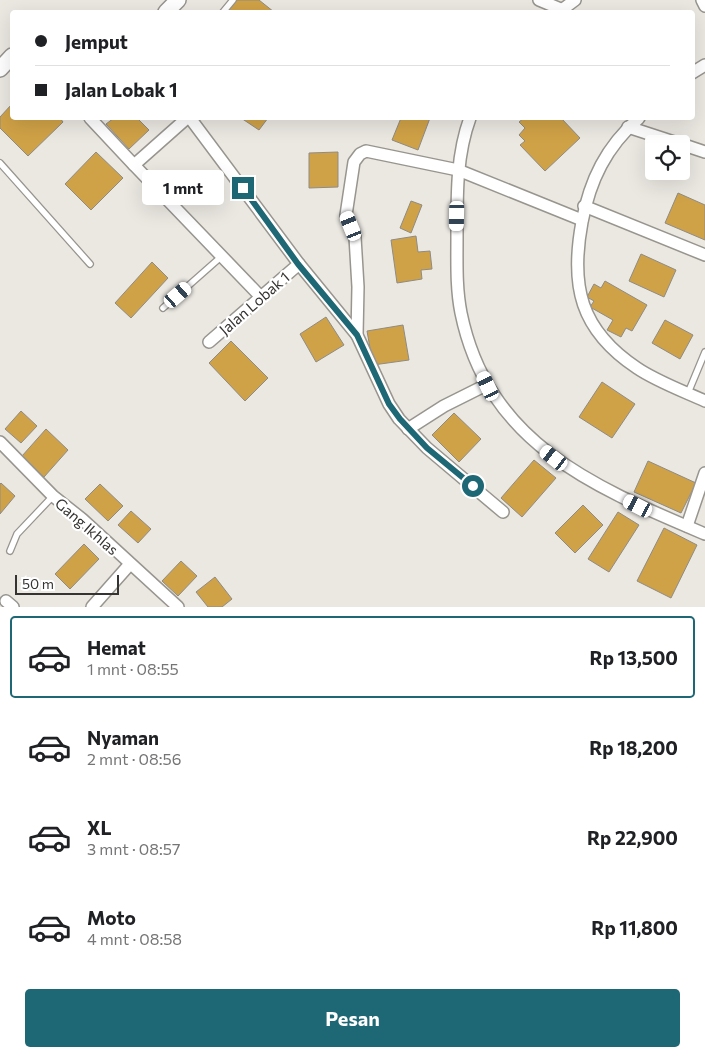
<!DOCTYPE html>
<html lang="id">
<head>
<meta charset="utf-8">
<style>
	:root { --surface:#fff; --page:#f6f6f6; --text:#202124; --muted:#757577; --line:#e0e0e0; --accent:#1e6774 }
	body { margin:0; font-family:Commissioner,sans-serif; background:var(--page); color:var(--text); height:100vh; display:flex; flex-direction:column; font-size:19px; white-space:nowrap }
	* { box-sizing:border-box; margin:0 }
	p { font-size:16px; color:var(--muted) }
	.icon { flex:none; width:28px; height:28px; fill:none; stroke:currentColor; stroke-width:2; stroke-linecap:round; stroke-linejoin:round }
	.map { position:relative; height:607px; overflow:hidden }
	.panel { display:flex; flex-direction:column; background:var(--surface); flex:1 }
	.panel>* { flex:none }
	.hud { position:absolute; left:10px; top:10px; width:685px; height:110px; border-radius:5px; box-shadow:0 5px 20px #0002; display:grid; align-content:center; height:110px; padding:0 25px; background:var(--surface) }
	.fabs { position:absolute; left:645px; top:135px; display:grid; gap:10px }
	.fabs a { display:grid; place-items:center; width:45px; height:45px; border-radius:5px; background:var(--surface); box-shadow:0 5px 20px #0002; font-size:25px }
	.scale { position:absolute; left:15px; bottom:12px; width:104px; box-sizing:border-box; padding-left:5px; border:2px solid #363432; border-top:0; font-size:14px; line-height:18px; white-space:nowrap; color:#363432; -webkit-text-stroke:4px #fff; paint-order:stroke }
	.end { position:absolute; width:22px; height:22px; margin:-11px; border:6px solid #1e6774; background:#fff; box-shadow:0 0 0 2px #fff }
	.from { border-radius:50% }
	.bubble { position:absolute; height:35px; border-radius:5px; background:var(--surface); box-shadow:0 5px 20px #0002; font-size:16px; font-weight:700; line-height:35px; text-align:center }
	.car { position:absolute; width:15px; height:30px; margin:-15px -8px; border-radius:6px; box-shadow:0 0 4px 1px #0007; background:linear-gradient(#fff 24%,#345 0 40%,#fff 0 76%,#345 0 86%,#fff 0) }
	.hud b { display:flex; align-items:center; gap:18px; height:48px; font-size:19px }
	.hud b+b { border-top:1px solid var(--line) }
	.hud i { width:12px; height:12px; background:var(--text) }
	ul { padding:9px 0 0; list-style:none }
	li { display:flex; align-items:center; gap:15px; height:82px; margin:0 10px 8px; padding:0 15px; border:2px solid transparent; border-radius:5px }
	li div { flex:1 }
	li b { display:block; font-size:19px }
	li em { font-style:normal; font-weight:700 }
	li.current { border-color:var(--accent) }
	li>.icon { width:45px; height:45px; stroke-width:1.5 }
	.action { display:flex; gap:10px; margin-top:auto; padding:10px 25px }
	.action a { flex:1; height:58px; border-radius:5px; background:var(--accent); color:#fff; font-size:20px; font-weight:700; line-height:58px; text-align:center }
	.map>svg:first-child { display:block }
</style>
</head>
<body>
<div class="map">
<svg width="705" height="607" viewBox="0 0 705 607">
	<rect width="100%" height="100%" fill="#ebe8e2"/>
	<g fill="#d0a247" stroke="#8e8b86">
		<path d="M 235,0 L 259,0 L 274,12 L 226,12 Z"/>
		<path d="M 12,104 L 12,118 L 60,118 L 63,122 L 28,156 L 0,128 L 0,117 Z"/>
		<path d="M 114,118 L 137,118 L 149,130 L 129,149 L 106,124 Z"/>
		<path d="M 241,118 L 268,118 L 259,130 Z"/>
		<path d="M 401,118 L 430,118 L 418,150 L 392,140 Z"/>
		<path d="M 524,118 L 561,118 L 580,138 L 545,171 L 520,145 L 525,141 L 519,135 L 525,128 L 519,122 Z"/>
		<path d="M 96,152 L 123,178 L 91,210 L 65,184 Z"/>
		<path d="M 338,152 L 338,187 L 309,188 L 309,153 Z"/>
		<path d="M 678,193 L 705,205 L 705,240 L 665,223 Z"/>
		<path d="M 411,201 L 422,205 L 411,233 L 400,228 Z"/>
		<path d="M 416,236 L 418,252 L 430,251 L 432,269 L 421,270 L 422,279 L 397,283 L 391,240 Z"/>
		<path d="M 641,254 L 676,270 L 664,297 L 629,281 Z"/>
		<path d="M 152,262 L 168,278 L 131,318 L 115,303 Z"/>
		<path d="M 605,281 L 647,305 L 632,331 L 626,328 L 621,337 L 607,330 L 613,320 L 590,307 L 594,301 L 587,297 L 594,284 L 601,288 Z"/>
		<path d="M 326,317 L 344,345 L 316,362 L 300,334 Z"/>
		<path d="M 665,320 L 693,335 L 680,359 L 652,343 Z"/>
		<path d="M 403,325 L 409,360 L 373,365 L 367,331 Z"/>
		<path d="M 231,341 L 268,378 L 245,401 L 209,363 Z"/>
		<path d="M 602,382 L 635,404 L 612,438 L 579,417 Z"/>
		<path d="M 21,411 L 37,426 L 21,443 L 5,429 Z"/>
		<path d="M 454,413 L 481,439 L 459,462 L 432,435 Z"/>
		<path d="M 46,429 L 68,450 L 44,477 L 22,456 Z"/>
		<path d="M 534,460 L 556,478 L 522,517 L 501,498 Z"/>
		<path d="M 648,461 L 696,483 L 681,513 L 634,492 Z"/>
		<path d="M 1,483 L 15,496 L 0,514 L 0,484 Z"/>
		<path d="M 100,484 L 123,506 L 108,521 L 85,499 Z"/>
		<path d="M 583,505 L 603,525 L 575,553 L 555,533 Z"/>
		<path d="M 131,511 L 151,529 L 138,543 L 118,525 Z"/>
		<path d="M 618,512 L 639,525 L 609,572 L 588,559 Z"/>
		<path d="M 664,528 L 697,545 L 671,598 L 637,581 Z"/>
		<path d="M 84,544 L 99,559 L 70,589 L 55,574 Z"/>
		<path d="M 181,561 L 197,576 L 178,596 L 162,581 Z"/>
		<path d="M 215,577 L 232,599 L 222,607 L 208,607 L 196,592 Z"/>
	</g>
	<g fill="none" stroke-linecap="round" stroke-linejoin="round">
		<g stroke="#98958f" stroke-width="8">
			<g id="service">
				<path d="M 223,12 L 233,0"/>
				<path d="M 0,163 L 90,264"/>
				<path d="M 163,308 L 222,256"/>
				<path d="M 688,393 L 705,352"/>
				<path d="M 10,551 L 17,534 L 53,496"/>
			</g>
		</g>
		<g stroke="#98958f" stroke-width="14">
			<g id="minor">
				<path d="M 539,0 L 563,10"/>
				<path d="M 702,0 L 705,6"/>
				<path d="M 559,12 L 575,0"/>
				<path d="M 692,73 L 705,65"/>
				<path d="M 90,118 L 134,165 L 187,118"/>
				<path d="M 190,118 L 299,264 L 209,342"/>
				<path d="M 470,118 C 456,156 457,197 457,238 C 457,263 456,288 461,313 C 488,444 594,487 705,534"/>
				<path d="M 639,118 C 606,147 590,180 582,222 C 570,286 580,330 637,368 C 656,381 683,391 705,401"/>
				<path d="M 628,127 L 680,144"/>
				<path d="M 681,144 L 705,152"/>
				<path d="M 134,165 L 260,296"/>
				<path d="M 584,206 L 705,255"/>
				<path d="M 299,264 L 357,335"/>
				<path d="M 408,429 L 444,406 L 484,386 L 488,386"/>
				<path d="M 0,442 L 53,496 L 82,519 L 178,607"/>
				<path d="M 503,512 L 427,448 L 399,419 L 389,404 L 357,335 L 358,287 L 355,237 L 346,215 L 354,162 L 360,154 L 366,151 L 458,170 L 582,220"/>
				<path d="M 687,526 L 705,473"/>
				<path d="M 6,601 L 13,607"/>
				<path d="M 92,607 L 130,564"/>
			</g>
		</g>
		<g stroke="#98958f" stroke-width="18">
			<g id="secondary">
				<path d="M 166,12 L 178,0"/>
				<path d="M 0,69 L 12,56"/>
			</g>
		</g>
		<use href="#service" stroke="#fff" stroke-width="5.5"/>
		<use href="#minor" stroke="#fff" stroke-width="11"/>
		<use href="#secondary" stroke="#fff" stroke-width="15"/>
	</g>
	<g fill="none" stroke-linecap="round" stroke-linejoin="round">
		<path stroke="#1e6774" stroke-width="6" d="M 243,188 L 298,264 L 357,335 L 389,404 L 400,419 L 427,448 L 473,486"/>
	</g>
	<g text-anchor="middle" dominant-baseline="central" stroke-width="4.5" stroke-linejoin="round" paint-order="stroke">
		<g font-size="15" fill="#363432" stroke="#fff">
			<text transform="translate(254 303) rotate(-41)">Jalan Lobak 1</text>
			<text transform="translate(87 526) rotate(41)">Gang Ikhlas</text>
		</g>
	</g>
</svg>
<div class="fabs">
<a><svg class="icon" aria-label="locate" viewBox="0 0 24 24"><circle cx="12" cy="12" r="6"/><path d="M12 2v4M12 18v4M2 12h4M18 12h4"/></svg></a>
</div>
<div class="scale">50 m</div>
<i class="end from" style="left:473px;top:486px"></i>
<i class="end" style="left:243px;top:188px"></i>
<div class="bubble" style="left:142px;top:170px;width:82px">1 mnt</div>
<i class="car" style="left:457px;top:216px;rotate:181deg"></i>
<i class="car" style="left:351px;top:226px;rotate:338deg"></i>
<i class="car" style="left:178px;top:295px;rotate:49deg"></i>
<i class="car" style="left:488px;top:386px;rotate:335deg"></i>
<i class="car" style="left:554px;top:458px;rotate:308deg"></i>
<i class="car" style="left:638px;top:506px;rotate:297deg"></i>
<div class="hud">
<b><i class="from"></i>Jemput</b>
<b><i></i>Jalan Lobak 1</b>
</div>
</div>
<section class="panel">
<ul>
<li class="current"><svg class="icon" aria-label="car" viewBox="0 0 24 24"><path d="M5 17H2v-5l4-1 3-4h7l3 4 3 1v5h-3M9 17h6M6 11h13"/><circle cx="7" cy="17" r="2"/><circle cx="17" cy="17" r="2"/></svg><div><b>Hemat</b><p>1 mnt · 08:55</p></div><em>Rp 13,500</em></li>
<li><svg class="icon" aria-label="car" viewBox="0 0 24 24"><path d="M5 17H2v-5l4-1 3-4h7l3 4 3 1v5h-3M9 17h6M6 11h13"/><circle cx="7" cy="17" r="2"/><circle cx="17" cy="17" r="2"/></svg><div><b>Nyaman</b><p>2 mnt · 08:56</p></div><em>Rp 18,200</em></li>
<li><svg class="icon" aria-label="car" viewBox="0 0 24 24"><path d="M5 17H2v-5l4-1 3-4h7l3 4 3 1v5h-3M9 17h6M6 11h13"/><circle cx="7" cy="17" r="2"/><circle cx="17" cy="17" r="2"/></svg><div><b>XL</b><p>3 mnt · 08:57</p></div><em>Rp 22,900</em></li>
<li><svg class="icon" aria-label="car" viewBox="0 0 24 24"><path d="M5 17H2v-5l4-1 3-4h7l3 4 3 1v5h-3M9 17h6M6 11h13"/><circle cx="7" cy="17" r="2"/><circle cx="17" cy="17" r="2"/></svg><div><b>Moto</b><p>4 mnt · 08:58</p></div><em>Rp 11,800</em></li>
</ul>
<div class="action"><a>Pesan</a></div>
</section>
</body>
</html>
